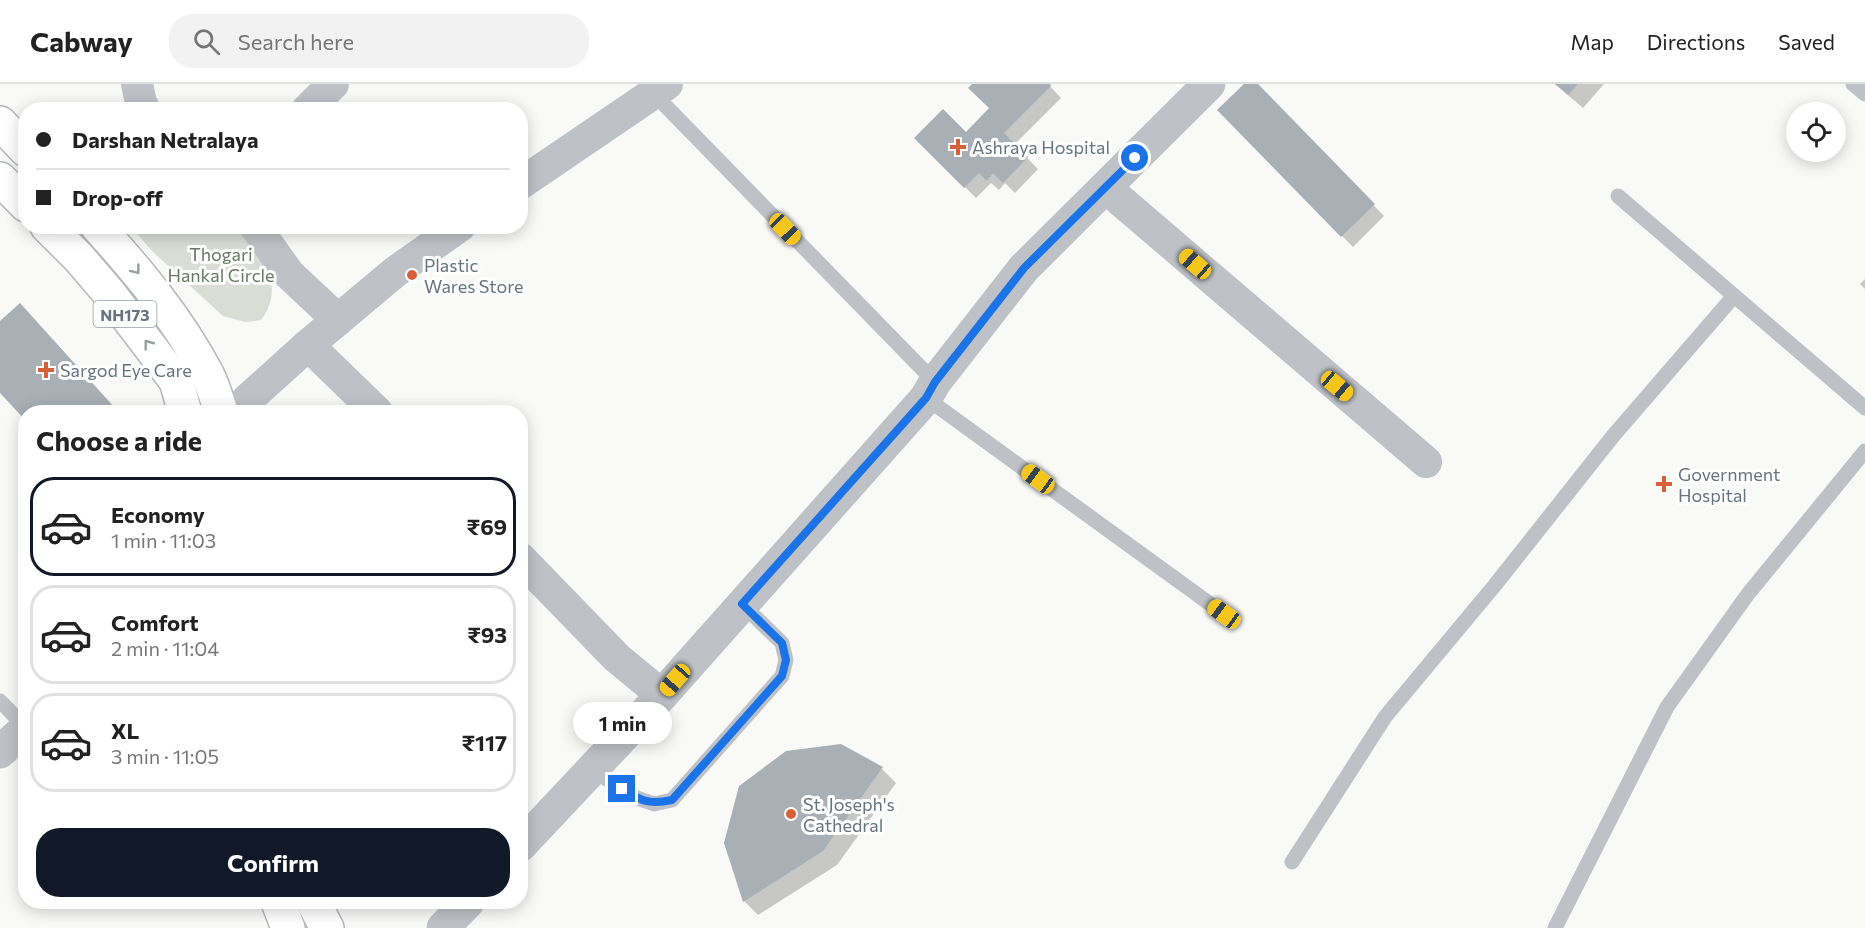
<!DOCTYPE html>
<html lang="en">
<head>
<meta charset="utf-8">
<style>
	:root { --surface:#fff; --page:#f2f2f2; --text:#222; --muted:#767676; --line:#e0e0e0; --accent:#111827 }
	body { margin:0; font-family:Commissioner,sans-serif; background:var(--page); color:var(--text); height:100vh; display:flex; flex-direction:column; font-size:22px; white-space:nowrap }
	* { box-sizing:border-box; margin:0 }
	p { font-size:20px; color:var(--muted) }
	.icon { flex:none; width:33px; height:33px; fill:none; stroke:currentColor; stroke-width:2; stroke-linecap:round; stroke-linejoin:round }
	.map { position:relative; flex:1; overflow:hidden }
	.side { position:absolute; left:18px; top:321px; width:510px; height:504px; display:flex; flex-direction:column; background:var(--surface); border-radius:24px; box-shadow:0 3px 15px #0003 }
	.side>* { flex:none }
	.guide { position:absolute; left:18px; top:18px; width:510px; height:132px; border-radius:24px; box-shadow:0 3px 15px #0003; display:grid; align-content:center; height:132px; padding:0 18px; background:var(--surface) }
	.buttons { position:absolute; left:1786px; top:18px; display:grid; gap:12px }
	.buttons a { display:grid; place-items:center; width:60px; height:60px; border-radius:50%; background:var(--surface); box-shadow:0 3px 15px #0003; font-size:30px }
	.end { position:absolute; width:27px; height:27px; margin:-14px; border:8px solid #1a73e8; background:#fff; box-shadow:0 0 0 3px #fff }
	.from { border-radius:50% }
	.bubble { position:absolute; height:42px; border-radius:21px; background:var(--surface); box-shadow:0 3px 15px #0003; font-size:20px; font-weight:700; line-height:42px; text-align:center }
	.car { position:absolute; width:18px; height:36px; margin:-18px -9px; border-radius:8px; box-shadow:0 0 4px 2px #0007; background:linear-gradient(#f5c518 24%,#345 0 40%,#f5c518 0 76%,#345 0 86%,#f5c518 0) }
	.guide b { display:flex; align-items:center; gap:21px; height:57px; font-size:22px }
	.guide b+b { border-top:2px solid var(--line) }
	.guide i { width:15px; height:15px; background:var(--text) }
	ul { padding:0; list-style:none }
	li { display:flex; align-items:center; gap:18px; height:99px; margin:0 12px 9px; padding:0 6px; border:3px solid var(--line); border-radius:24px }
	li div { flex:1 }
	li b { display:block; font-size:22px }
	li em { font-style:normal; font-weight:700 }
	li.current { border-color:var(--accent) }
	li>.icon { width:54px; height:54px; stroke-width:1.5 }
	h2 { padding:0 18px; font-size:27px; line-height:72px }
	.action { display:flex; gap:12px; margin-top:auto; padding:12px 18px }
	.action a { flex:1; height:69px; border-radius:24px; background:var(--accent); color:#fff; font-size:24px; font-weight:700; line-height:69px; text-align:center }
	header { display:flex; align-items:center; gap:36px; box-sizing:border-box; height:84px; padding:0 30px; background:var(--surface); border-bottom:2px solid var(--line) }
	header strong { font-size:28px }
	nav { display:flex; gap:33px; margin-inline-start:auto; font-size:21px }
	.search { width:420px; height:54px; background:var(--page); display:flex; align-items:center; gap:15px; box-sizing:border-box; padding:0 21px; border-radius:24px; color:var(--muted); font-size:22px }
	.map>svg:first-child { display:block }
</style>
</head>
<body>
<header>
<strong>Cabway</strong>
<div class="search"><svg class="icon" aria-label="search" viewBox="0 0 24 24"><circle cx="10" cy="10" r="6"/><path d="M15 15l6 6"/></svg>Search here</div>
<nav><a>Map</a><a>Directions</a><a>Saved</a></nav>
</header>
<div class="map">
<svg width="1865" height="844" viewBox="0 0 1865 844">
	<rect width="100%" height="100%" fill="#f9f9f7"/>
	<path fill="#d9ddd6" d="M 131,143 L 239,143 C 261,171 287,202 261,236 L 245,238 L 223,232 L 154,169 Z"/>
	<g fill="#0003">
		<path d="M 974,0 L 1048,0 L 1061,14 L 1014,61 L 1038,85 L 1015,109 L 1005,99 L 999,106 L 991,99 L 976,114 L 916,54 L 966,50 L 991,24 Z"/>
		<path d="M 1246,0 L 1257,0 L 1384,132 L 1353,163 L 1219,26 Z"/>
		<path d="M 1555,0 L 1604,0 L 1583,24 Z"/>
		<path d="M 1865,195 L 1865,205 L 1860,200 Z"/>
		<path d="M 31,232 L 119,328 L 26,328 L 0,307 L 0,239 Z"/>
		<path d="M 520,491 L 529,500 L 520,509 Z"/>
		<path d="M 841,662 L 882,685 L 896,699 L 837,781 L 758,831 L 744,817 Z"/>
	</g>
	<g fill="#a8b0b5">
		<path d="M 972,0 L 1050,0 L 1051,2 L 1004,49 L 1028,73 L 1003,99 L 993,89 L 987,97 L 979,89 L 964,104 L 914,54 L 943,25 L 966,48 L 989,24 L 968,4 Z"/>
		<path d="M 1244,0 L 1258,0 L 1375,120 L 1341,153 L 1217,26 Z"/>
		<path d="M 1555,0 L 1578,0 L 1568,11 Z"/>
		<path d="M 20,219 L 111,320 L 102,328 L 26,328 L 26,337 L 0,309 L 0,237 Z"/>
		<path d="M 841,660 L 883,683 L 823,767 L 743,818 L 724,759 L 739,702 L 786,667 Z"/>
	</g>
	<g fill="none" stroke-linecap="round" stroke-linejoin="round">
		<g stroke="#b4b8bb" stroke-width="36">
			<g id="trunk">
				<path d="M 0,39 L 26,66"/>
				<path d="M 0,95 L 26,121"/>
				<path d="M 47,142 L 79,174 L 109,209 L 148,260 L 176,297 L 185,328"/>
				<path d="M 97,142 C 138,187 178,235 207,290 C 213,301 217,316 221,328"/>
				<path d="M 278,818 L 288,844"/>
				<path d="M 313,818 L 327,844"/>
			</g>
		</g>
		<g stroke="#bec2c6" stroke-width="15">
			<path d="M 1853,0 L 1865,10"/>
			<path d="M 653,9 L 935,298"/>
			<path d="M 1618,112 L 1865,324"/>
			<path d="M 926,314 L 1224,530"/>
			<path d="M 0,617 L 26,644"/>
			<path d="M 592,686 L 637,714 L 654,720 L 672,716 L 782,592 L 786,576 L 782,559 L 742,520"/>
			<path d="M 1292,778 L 1385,633 L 1495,501 L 1613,352 L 1734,212"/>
			<path d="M 1555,844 L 1667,623 L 1748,510 L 1865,367"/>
		</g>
		<g stroke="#bec2c6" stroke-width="32">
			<path d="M 137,0 L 141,19 L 145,26"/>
			<path d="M 307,26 L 333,0"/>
			<path d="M 520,100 L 667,0"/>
			<path d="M 1106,104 L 1426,378"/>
			<path d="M 255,142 L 289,190 L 338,236"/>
			<path d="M 308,261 L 377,328"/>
			<path d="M 237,328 L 247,316 L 308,261 L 395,188 L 460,142"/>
			<path d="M 520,474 L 617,574 L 662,611"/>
		</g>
		<g stroke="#bec2c6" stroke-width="33">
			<path d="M 0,668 L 26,644"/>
			<path d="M 520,762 L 662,611 L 926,314 L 935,298 L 1024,184 L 1209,0"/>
			<path d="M 443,844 L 468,818"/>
		</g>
		<use href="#trunk" stroke="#fff" stroke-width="33"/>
	</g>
	<defs><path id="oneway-chevron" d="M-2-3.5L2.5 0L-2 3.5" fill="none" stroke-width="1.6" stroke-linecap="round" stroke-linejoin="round" transform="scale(1.5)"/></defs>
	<g stroke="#949ea5">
		<use href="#oneway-chevron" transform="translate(136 186) rotate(52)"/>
		<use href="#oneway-chevron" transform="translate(148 260) rotate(-127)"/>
	</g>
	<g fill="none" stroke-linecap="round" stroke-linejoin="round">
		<path stroke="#1a73e8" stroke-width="8" d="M 622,705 C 642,717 648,721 672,716 L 782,592 L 786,576 L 782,559 L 742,520 L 926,314 L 935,298 L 1024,184 L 1135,74"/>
	</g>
	<g fill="#d76039" stroke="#fff" stroke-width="2">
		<path d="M955 54h6v6h6v6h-6v6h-6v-6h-6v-6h6z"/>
		<circle cx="412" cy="191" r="6"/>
		<path d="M43 277h6v6h6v6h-6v6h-6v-6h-6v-6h6z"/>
		<path d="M1661 391h6v6h6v6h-6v6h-6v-6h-6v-6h6z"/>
		<circle cx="791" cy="730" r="6"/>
	</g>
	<g text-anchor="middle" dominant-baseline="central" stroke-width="6" stroke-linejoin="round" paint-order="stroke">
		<rect fill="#fff" stroke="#949ea5" stroke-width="1.5" x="93.5" y="217" width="63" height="26" rx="4.5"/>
		<g font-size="16" font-weight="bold" fill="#66747f">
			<text x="125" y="230">NH173</text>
		</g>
		<g font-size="18" fill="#66747f" stroke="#fff" text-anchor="start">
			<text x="972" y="63">Ashraya Hospital</text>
			<text x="424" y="181">Plastic<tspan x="424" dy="21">Wares Store</tspan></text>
			<text x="60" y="286">Sargod Eye Care</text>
			<text x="1678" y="390">Government<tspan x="1678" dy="21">Hospital</tspan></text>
			<text x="803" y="720">St. Joseph's<tspan x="803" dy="21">Cathedral</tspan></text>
		</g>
		<g font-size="18" fill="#677865" stroke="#fff">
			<text x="221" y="170">Thogari<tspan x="221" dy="21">Hankal Circle</tspan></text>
		</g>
	</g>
</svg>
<div class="buttons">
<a><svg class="icon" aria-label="locate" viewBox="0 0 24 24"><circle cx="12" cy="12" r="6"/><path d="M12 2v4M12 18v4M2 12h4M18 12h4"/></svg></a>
</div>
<i class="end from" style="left:1135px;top:74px"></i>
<i class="end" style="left:622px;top:705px"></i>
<div class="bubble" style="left:573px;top:618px;width:99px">1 min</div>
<i class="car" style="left:785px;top:145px;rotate:136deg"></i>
<i class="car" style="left:1195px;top:180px;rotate:311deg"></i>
<i class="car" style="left:1337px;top:302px;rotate:130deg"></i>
<i class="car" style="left:1038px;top:395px;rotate:306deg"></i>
<i class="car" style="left:1224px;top:530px;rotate:306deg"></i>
<i class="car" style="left:675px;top:596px;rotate:221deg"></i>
<div class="guide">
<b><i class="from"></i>Darshan Netralaya</b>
<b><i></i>Drop-off</b>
</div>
<section class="side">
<h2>Choose a ride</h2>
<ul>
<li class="current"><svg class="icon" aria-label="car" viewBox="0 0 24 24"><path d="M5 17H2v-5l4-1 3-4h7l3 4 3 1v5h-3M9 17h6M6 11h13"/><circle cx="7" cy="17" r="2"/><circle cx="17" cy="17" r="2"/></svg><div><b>Economy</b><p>1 min · 11:03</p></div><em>₹69</em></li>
<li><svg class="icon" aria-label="car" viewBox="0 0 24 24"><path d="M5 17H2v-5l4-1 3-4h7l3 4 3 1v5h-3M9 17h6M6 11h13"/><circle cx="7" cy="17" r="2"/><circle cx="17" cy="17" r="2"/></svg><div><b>Comfort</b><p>2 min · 11:04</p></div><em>₹93</em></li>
<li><svg class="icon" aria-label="car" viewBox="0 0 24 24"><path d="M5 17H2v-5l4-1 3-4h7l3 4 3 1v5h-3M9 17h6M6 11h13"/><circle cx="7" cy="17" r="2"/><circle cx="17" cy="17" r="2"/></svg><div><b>XL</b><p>3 min · 11:05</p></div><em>₹117</em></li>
</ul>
<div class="action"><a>Confirm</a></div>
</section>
</div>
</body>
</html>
